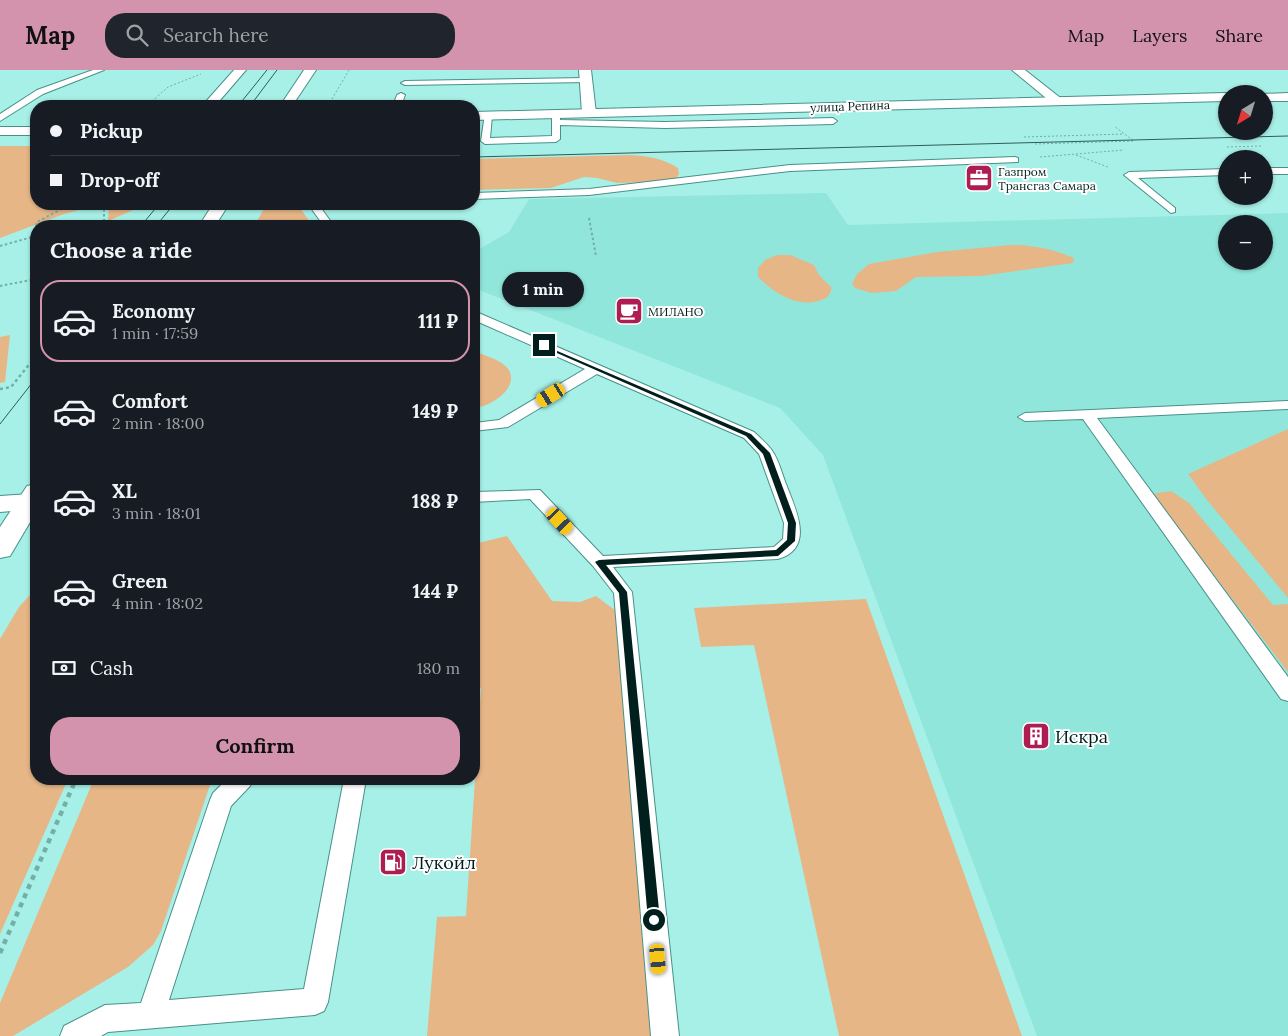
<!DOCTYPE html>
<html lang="en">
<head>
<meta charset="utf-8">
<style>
	:root { --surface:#171b24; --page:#20242c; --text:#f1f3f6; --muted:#9ea1a6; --line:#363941; --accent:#d393ac }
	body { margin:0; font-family:Lora,serif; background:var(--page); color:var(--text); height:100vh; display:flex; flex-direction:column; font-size:19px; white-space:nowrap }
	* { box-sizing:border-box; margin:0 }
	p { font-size:16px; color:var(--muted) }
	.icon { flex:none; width:28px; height:28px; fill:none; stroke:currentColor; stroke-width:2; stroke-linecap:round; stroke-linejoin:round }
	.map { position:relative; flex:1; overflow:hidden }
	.panel { position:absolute; left:30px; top:150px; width:450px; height:565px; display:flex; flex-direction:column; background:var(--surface); border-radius:20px; box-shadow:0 1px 4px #0004 }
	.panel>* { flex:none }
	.guide { position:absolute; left:30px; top:30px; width:450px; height:110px; border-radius:20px; box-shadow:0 1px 4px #0004; display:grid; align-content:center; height:110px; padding:0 20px; background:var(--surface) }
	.needle { width:32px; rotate:218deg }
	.buttons { position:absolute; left:1218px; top:15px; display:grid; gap:10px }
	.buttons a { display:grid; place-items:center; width:55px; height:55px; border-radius:50%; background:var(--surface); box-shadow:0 1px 4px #0004; font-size:25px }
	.end { position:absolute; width:22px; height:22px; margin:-11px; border:6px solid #011f1c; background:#fff; box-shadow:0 0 0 2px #fff }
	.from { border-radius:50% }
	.bubble { position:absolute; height:35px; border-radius:18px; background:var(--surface); box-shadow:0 1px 4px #0004; font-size:16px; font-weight:800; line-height:35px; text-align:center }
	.car { position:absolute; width:15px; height:30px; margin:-15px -8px; border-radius:6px; box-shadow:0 0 4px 1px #0007; background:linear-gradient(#f5c518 24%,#345 0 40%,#f5c518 0 76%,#345 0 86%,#f5c518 0) }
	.guide b { display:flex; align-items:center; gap:18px; height:48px; font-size:19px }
	.guide b+b { border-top:1px solid var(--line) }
	.guide i { width:12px; height:12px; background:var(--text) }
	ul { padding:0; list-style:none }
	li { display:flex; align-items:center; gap:15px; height:82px; margin:0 10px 8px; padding:0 10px; border:2px solid transparent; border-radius:20px }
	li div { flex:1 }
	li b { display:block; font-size:19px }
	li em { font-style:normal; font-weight:800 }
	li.selected { border-color:var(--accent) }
	li>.icon { width:45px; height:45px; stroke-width:1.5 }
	h2 { padding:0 20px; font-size:22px; line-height:60px }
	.pay { display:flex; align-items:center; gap:12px; height:55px; padding:0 20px; font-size:19px }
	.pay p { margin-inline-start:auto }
	.button { display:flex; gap:10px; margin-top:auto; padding:10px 20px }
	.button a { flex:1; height:58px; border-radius:20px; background:var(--accent); color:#111; font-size:20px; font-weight:800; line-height:58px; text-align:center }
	header { display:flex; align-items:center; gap:30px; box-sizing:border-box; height:70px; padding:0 25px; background:var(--accent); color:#111 }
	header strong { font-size:24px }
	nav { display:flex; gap:28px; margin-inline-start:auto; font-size:18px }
	.search { width:350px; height:45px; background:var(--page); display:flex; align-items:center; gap:12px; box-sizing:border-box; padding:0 18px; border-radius:20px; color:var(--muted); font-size:19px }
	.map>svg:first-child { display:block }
</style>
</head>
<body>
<header>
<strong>Map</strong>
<div class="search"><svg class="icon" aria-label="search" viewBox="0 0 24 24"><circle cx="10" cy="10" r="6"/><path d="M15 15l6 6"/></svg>Search here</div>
<nav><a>Map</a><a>Layers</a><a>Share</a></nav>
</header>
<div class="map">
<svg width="1288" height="966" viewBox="0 0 1288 966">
	<rect width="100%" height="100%" fill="#a7f0e7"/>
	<path fill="#91e6db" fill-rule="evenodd" d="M 826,123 L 848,155 L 1288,143 L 1288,966 L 1037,966 L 823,385 L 780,338 L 474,218 L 474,182 L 509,162 L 529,129 ZM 1226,154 L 1264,154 L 1264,191 L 1226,191 Z"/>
	<g fill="#e6b687">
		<path d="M 0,76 L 36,76 L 36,134 L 102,134 L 64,144 L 0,168 Z"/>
		<path d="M 630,85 C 648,86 662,88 678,98 L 679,104 L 676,108 L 658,112 L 617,113 L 597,108 L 584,107 L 551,118 L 474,120 L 474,89 Z"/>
		<path d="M 109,134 L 147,134 L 108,151 Z"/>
		<path d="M 267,134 L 297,134 L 313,156 L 254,156 Z"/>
		<path d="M 1010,175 C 1033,175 1053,179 1074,188 L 1073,193 L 981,206 L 916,207 L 896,221 L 872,223 L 855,218 L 852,214 L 857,204 L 869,194 L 937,182 Z"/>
		<path d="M 777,185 L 790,185 L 814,195 L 819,205 L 832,218 L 828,227 C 802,241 777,226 758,207 L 758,198 L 765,190 Z"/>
		<path d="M 10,265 L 5,312 L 0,313 L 0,267 Z"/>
		<path d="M 474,281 C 483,285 503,290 509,300 C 519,319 490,337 474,338 Z"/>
		<path d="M 1288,359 L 1288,528 L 1207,430 L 1188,404 Z"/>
		<path d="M 1171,421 L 1189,433 L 1273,535 L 1288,534 L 1288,602 L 1152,424 Z"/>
		<path d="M 507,466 L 552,531 L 580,532 L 596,526 L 616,541 L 652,966 L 427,966 L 437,847 L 466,846 L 481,618 L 474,618 L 474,474 Z"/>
		<path d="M 36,518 L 36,709 L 68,709 L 0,864 L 0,569 L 19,537 Z"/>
		<path d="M 866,529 L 1022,966 L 839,966 L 754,575 L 701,577 L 694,538 Z"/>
		<path d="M 94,709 L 212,709 L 161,861 L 153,875 L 128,897 L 13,966 L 0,966 L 0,933 Z"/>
	</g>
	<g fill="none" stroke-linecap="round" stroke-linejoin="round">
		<g stroke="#489088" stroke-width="2">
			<g id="service">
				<path d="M 93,0 L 104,0 L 43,24 L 0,51 L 0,44 L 37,20 Z"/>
				<path d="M 586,8 L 589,8 L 589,12 L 405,15 L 401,13 L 405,11 Z"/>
				<path d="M 401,23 L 405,25 L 401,36 L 393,36 L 397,25 Z"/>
				<path d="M 556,41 L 560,44 L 560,50 L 665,52 L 833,48 L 837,51 L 833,54 L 665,58 L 560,55 L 560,69 L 556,72 L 485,74 L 481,71 L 485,44 L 492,46 L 490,68 L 552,66 L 552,44 Z"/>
				<path d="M 1015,87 L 1018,88 L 1018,92 L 790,101 L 589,125 L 474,129 L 474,123 L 589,119 L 790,95 Z"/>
				<rect x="1264" y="98" width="24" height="6"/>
				<path d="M 1226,99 L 1226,105 L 1138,108 L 1175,138 L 1175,142 L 1171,143 L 1124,105 L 1129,102 Z"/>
				<path d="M 308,134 L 318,134 L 334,156 L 324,156 Z"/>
				<path d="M 474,241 L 754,362 C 760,368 768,374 773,382 C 779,391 782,404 786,414 C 795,438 816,478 778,489 L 613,497 L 632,522 L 679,966 L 651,966 L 614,523 L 593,496 L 530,429 L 474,432 L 474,422 L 540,420 L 603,486 L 774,477 L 783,469 L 784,453 L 759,384 L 744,368 L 597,304 L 508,357 L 474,361 L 474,353 L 499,350 L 585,299 L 474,250 Z"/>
				<path d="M 1288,331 L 1288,339 L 1097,348 L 1288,607 L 1288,631 L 1281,629 L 1083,349 L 1025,351 L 1018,347 L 1025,343 Z"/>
				<path d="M 227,709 L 253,709 L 250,716 L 231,736 L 169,930 L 304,919 L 344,709 L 366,709 L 328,932 L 324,941 L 315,945 L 108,962 L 101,966 L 60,966 L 64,956 L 105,935 L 141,933 L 210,730 L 213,723 Z"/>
			</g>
		</g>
		<g stroke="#489088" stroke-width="2">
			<g id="minor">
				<path d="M 579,0 L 591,0 L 596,43 L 594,46 L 584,46 L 582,43 Z"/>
				<path d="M 1012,0 L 1025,0 L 1063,30 L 1062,33 L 1052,33 Z"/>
				<path d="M 30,424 L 36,425 L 36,439 L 0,442 L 0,426 Z"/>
			</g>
		</g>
		<g stroke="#489088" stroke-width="2">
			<g id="tertiary">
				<path d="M 1226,23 L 1228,24 L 1226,24 L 1226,31 L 474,50 L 474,42 Z"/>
				<path d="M 1288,23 L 1288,31 L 1264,31 L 1264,24 L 1262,24 Z"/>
			</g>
		</g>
		<g stroke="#489088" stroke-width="2">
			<rect id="secondary" x="0" y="57" width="36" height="8"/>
		</g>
		<g stroke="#489088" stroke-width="2">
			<g id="primary">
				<path d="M 234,0 L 246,0 L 215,36 L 202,36 Z"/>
				<path d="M 304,0 L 316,0 L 292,36 L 280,36 Z"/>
				<path d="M 213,134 L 229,134 L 215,156 L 199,156 Z"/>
				<path d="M 36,414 L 36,442 L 10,486 L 0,488 L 0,457 L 27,416 Z"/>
			</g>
		</g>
		<g stroke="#73aea7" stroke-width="1" stroke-dasharray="2 2" stroke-linecap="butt">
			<path d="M 149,34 L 168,17 L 201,4"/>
			<path d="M 113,36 L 182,33"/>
			<path d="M 328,36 L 349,0"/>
			<path d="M 355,36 L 375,36"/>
			<path d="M 1024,67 L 1124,64"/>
			<path d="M 1035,74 L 1134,71 L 1114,56"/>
			<path d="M 1227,77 L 1261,76"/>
			<path d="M 1076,85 L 1108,97"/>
			<path d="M 1040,87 L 1124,80"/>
			<path d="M 34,108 L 36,101"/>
		</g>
		<g stroke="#73aea7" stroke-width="2" stroke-dasharray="2.5 2.5" stroke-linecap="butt">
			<path d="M 34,107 L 32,115 L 36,115"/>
			<path d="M 104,134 L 104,156"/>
			<path d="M 589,148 L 596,186"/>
			<path d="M 36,156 L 37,152 L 71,134"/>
			<path d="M 93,156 L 104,154"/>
			<path d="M 35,166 L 36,157"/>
			<path d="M 0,176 L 36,166"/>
			<path d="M 0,216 L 36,209"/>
		</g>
		<path stroke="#73aea7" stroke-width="2.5" stroke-dasharray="3 3" stroke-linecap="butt" d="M 0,319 L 11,317 L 36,286"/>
		<path stroke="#73aea7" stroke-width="4.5" stroke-dasharray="5 5" stroke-linecap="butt" d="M 0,883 L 76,709"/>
		<use href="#service" fill="#fff" fill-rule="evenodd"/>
		<use href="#minor" fill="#fff" fill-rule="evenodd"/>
		<use href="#tertiary" fill="#fff" fill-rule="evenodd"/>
		<use href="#secondary" fill="#fff" fill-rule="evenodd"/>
		<use href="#primary" fill="#fff" fill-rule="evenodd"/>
		<g stroke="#315c57" stroke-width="1">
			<path d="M 238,36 L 267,0"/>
			<path d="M 250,36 L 277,0"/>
			<path d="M 474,87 L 1288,66"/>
			<path d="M 141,156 L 159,134"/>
			<path d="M 156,156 L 174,134"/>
			<path d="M 0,354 L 36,308"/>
		</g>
	</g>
	<path fill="#011f1c" d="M 541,274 L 751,364 L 770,383 L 796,453 L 795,471 L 778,486 L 606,495 L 627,522 L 660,850 L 654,856 L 648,850 L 619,523 L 595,492 L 599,490 L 776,480 L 787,470 L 788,453 L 763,384 L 746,366 L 541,276 Z"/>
	<defs>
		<g id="office-square" transform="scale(1.4375)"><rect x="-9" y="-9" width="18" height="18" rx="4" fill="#ae1d52" stroke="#fff"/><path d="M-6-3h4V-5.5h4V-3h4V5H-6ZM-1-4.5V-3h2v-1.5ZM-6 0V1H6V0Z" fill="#fff"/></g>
		<g id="cafe-square" transform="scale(1.4375)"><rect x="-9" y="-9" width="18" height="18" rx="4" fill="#ae1d52" stroke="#fff"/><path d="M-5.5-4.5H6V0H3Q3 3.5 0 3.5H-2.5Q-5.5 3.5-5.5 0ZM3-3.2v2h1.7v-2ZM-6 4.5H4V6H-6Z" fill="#fff"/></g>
		<g id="building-square" transform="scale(1.4375)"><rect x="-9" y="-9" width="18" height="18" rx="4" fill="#ae1d52" stroke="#fff"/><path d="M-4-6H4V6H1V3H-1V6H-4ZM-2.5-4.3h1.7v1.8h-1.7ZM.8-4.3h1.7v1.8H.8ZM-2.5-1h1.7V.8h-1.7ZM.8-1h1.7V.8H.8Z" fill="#fff"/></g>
		<g id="fuel-square" transform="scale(1.4375)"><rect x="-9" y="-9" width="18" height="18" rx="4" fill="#ae1d52" stroke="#fff"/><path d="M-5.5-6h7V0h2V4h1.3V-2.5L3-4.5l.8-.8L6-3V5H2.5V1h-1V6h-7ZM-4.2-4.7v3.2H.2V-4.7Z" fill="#fff"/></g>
	</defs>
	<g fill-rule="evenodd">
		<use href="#office-square" x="979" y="108"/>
		<use href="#cafe-square" x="629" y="241"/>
		<use href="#building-square" x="1036" y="666"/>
		<use href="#fuel-square" x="393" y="792"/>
	</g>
	<g text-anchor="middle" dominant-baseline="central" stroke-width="4" stroke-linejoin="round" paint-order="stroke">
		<g font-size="12" fill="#011f1c" stroke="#fff">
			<text transform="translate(850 36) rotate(-2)">улица Репина</text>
		</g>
		<g font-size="12" fill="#011f1c" stroke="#fff" text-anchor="start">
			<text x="998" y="101">Газпром<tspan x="998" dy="14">Трансгаз Самара</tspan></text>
			<text x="648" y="241">МИЛАНО</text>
		</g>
		<g font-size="18" fill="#011f1c" stroke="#fff" text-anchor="start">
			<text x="1055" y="666">Искра</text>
			<text x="412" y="792">Лукойл</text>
		</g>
	</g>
</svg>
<div class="buttons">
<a><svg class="needle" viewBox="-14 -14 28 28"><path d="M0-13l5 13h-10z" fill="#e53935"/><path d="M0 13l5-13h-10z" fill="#9ea1a6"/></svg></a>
<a>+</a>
<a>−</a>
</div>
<i class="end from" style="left:654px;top:850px"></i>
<i class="end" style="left:544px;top:275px"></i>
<div class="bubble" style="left:502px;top:202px;width:82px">1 min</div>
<i class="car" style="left:551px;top:325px;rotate:239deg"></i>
<i class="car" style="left:560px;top:451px;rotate:137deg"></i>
<i class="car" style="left:658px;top:889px;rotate:175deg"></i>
<div class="guide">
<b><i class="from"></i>Pickup</b>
<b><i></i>Drop-off</b>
</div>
<section class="panel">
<h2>Choose a ride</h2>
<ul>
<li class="selected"><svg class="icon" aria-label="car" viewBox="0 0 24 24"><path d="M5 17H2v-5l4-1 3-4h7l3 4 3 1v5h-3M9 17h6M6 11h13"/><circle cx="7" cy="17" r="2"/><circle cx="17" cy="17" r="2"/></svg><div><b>Economy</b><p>1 min · 17:59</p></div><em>111 ₽</em></li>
<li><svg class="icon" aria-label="car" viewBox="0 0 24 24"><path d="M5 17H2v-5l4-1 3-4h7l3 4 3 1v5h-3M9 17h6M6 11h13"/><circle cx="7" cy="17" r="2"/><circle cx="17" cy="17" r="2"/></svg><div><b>Comfort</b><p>2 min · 18:00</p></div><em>149 ₽</em></li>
<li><svg class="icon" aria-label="car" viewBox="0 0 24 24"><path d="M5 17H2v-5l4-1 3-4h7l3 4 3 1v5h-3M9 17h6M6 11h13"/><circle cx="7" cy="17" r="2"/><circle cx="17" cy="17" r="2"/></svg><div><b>XL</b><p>3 min · 18:01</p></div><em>188 ₽</em></li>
<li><svg class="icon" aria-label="car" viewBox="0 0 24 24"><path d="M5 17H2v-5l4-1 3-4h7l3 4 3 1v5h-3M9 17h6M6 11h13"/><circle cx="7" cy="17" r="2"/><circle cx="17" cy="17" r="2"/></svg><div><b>Green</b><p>4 min · 18:02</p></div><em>144 ₽</em></li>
</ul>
<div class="pay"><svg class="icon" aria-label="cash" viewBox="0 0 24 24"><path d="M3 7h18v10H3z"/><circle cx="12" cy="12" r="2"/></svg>Cash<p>180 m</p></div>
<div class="button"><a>Confirm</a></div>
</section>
</div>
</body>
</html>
